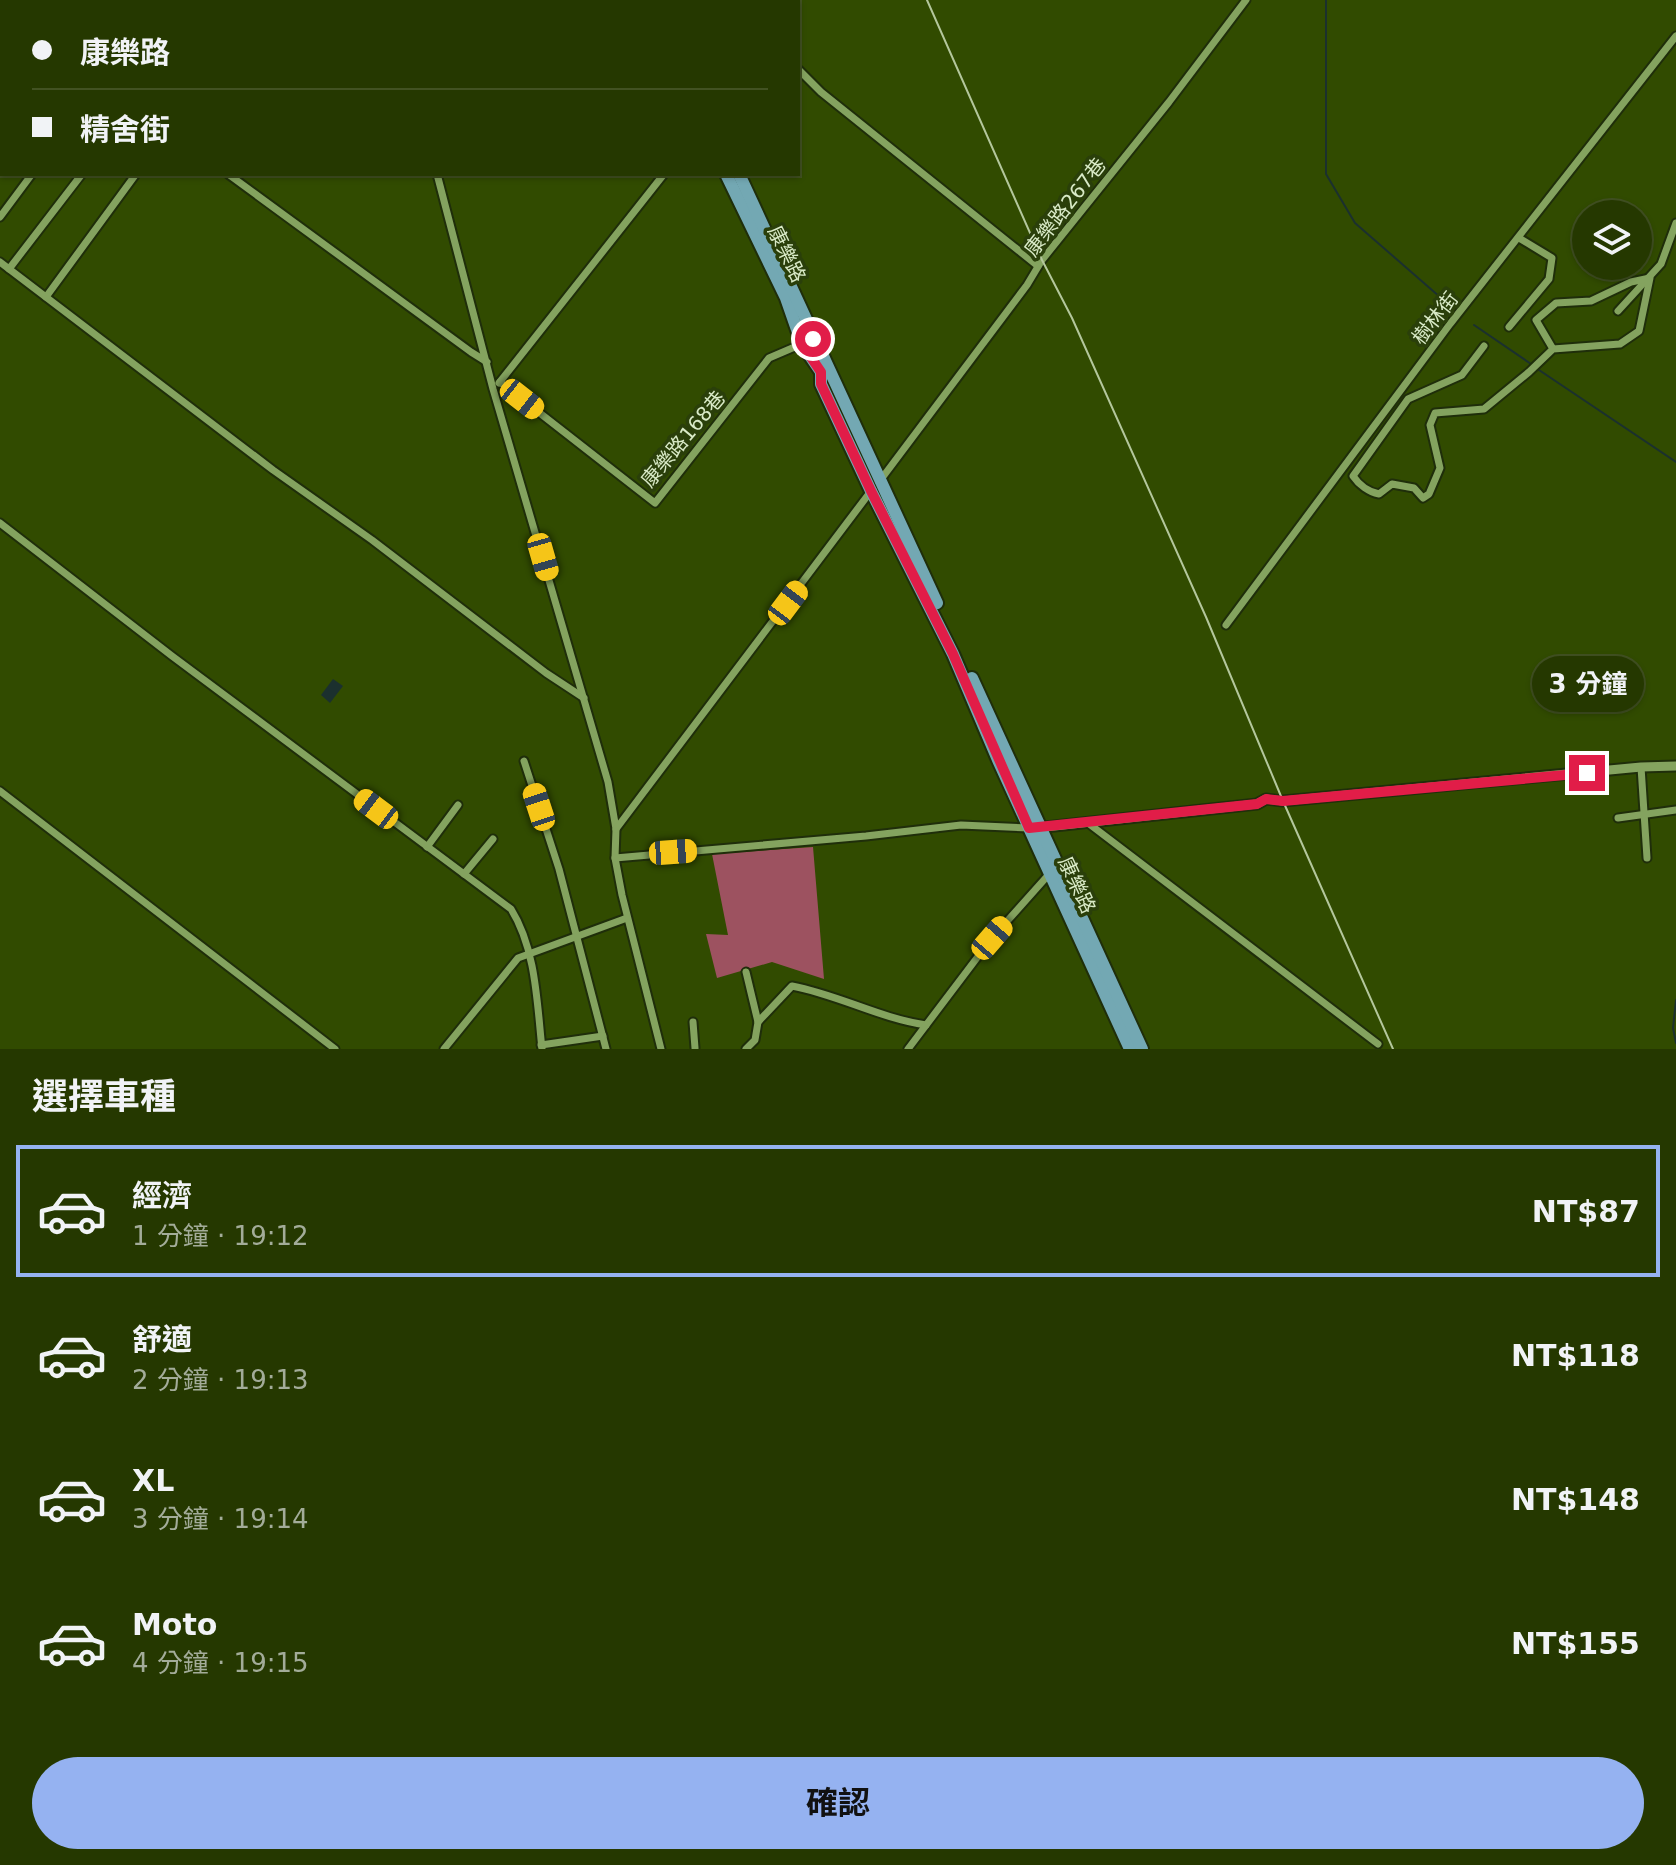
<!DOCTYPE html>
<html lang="zh-TW">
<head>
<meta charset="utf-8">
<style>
	:root { --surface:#253800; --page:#31430f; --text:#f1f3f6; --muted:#a3ac99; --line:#425222; --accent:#95b2f1 }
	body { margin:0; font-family:"DejaVu Sans","Noto Sans TC",sans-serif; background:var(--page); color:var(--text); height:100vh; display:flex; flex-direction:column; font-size:30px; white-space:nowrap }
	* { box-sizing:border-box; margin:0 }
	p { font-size:26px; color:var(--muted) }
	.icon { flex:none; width:44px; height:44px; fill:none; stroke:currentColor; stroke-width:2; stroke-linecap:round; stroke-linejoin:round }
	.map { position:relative; height:1049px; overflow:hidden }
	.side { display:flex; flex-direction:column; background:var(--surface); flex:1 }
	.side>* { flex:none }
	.hud { position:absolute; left:0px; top:0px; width:800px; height:176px; box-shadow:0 2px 6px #0004,0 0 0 2px var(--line); display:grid; align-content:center; height:176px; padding:0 32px; background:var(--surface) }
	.controls { position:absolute; left:1572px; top:200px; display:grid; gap:16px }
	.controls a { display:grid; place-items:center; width:80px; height:80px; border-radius:50%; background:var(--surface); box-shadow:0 2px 6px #0004,0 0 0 2px var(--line); font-size:40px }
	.end { position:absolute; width:36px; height:36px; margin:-18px; border:10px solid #e11d48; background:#fff; box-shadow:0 0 0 4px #fff }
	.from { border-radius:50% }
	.bubble { position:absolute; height:56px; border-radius:28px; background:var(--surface); box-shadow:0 2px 6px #0004,0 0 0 2px var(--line); font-size:26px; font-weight:700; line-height:56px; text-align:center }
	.car { position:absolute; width:24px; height:48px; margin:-24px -12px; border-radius:10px; box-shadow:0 0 6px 2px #0007; background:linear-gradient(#f5c518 24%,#345 0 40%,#f5c518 0 76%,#345 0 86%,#f5c518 0) }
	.hud b { display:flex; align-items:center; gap:28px; height:76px; font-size:30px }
	.hud b+b { border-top:2px solid var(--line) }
	.hud i { width:20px; height:20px; background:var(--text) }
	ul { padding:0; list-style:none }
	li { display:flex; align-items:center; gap:24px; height:132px; margin:0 16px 12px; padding:0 16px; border:4px solid transparent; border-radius:0px }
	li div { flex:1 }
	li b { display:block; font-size:30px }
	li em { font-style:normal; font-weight:700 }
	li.current { border-color:var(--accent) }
	li>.icon { width:72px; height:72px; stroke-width:1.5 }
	h2 { padding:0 32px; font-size:36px; line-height:96px }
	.primary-button { display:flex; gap:16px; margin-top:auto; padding:16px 32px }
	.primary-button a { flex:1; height:92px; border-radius:48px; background:var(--accent); color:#111; font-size:32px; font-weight:700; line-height:92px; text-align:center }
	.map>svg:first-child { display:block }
</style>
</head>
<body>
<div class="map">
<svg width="1676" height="1049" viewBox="0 0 1676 1049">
	<rect width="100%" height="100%" fill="#314b00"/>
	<path fill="#9d5260" d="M 813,847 L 824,979 L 772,962 L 717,978 L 706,934 L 728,935 L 712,854 Z"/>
	<path fill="#1b302e" d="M 333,679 L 343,686 L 330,703 L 321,695 Z"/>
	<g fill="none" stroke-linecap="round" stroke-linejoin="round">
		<g stroke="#1b302e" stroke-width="2">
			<path d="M 1326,0 L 1326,174 L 1355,223 L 1448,304"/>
			<path d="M 1474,325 L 1531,364"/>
			<path d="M 1539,370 L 1676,462"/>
			<path d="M 1676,1000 L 1673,1028 L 1676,1043"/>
		</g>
		<g stroke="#1f2e0a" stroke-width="11">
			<g id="minor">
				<path d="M 343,0 L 343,2"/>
				<path d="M 383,0 L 384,2"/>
				<path d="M 0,1 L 2,3"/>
				<path d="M 335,2 L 337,0"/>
				<path d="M 785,2 L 787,0"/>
				<path d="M 798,69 L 821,92 L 1038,266"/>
				<path d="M 228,174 L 471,352 L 487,362"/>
				<path d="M 437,174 L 493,389 L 608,782 L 616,829 L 615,858 L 622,895 L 661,1049"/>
				<path d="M 0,217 L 32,174"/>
				<path d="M 0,262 L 273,470 L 372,540 L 546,673 L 584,698"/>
				<path d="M 9,269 L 82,174"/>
				<path d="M 46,297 L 136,174"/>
				<path d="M 1618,311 L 1661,264 L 1676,223"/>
				<path d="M 1509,327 L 1549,279 L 1552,258 L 1519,238"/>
				<path d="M 1484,346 L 1462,375 L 1408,399 L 1353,476 C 1359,485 1369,492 1379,494 L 1392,484 L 1414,488 L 1423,498 L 1429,494 L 1440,468 L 1430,425 L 1435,413 L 1484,409 L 1529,372 L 1553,349 L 1536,320 L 1556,303 L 1591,301 L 1631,282 L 1650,278 L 1639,331 L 1620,344 L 1553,349"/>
				<path d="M 500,382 L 655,503 L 769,358 L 804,343"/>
				<path d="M 499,383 L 664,174"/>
				<path d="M 879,482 L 1027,285 L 1042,260 L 1169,102 L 1246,0"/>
				<path d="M 0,523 L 172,656 L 511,909 C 536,949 537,1003 542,1049"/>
				<path d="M 1226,625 L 1450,324 L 1676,36"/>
				<path d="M 524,761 L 559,869 L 606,1049"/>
				<path d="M 1641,767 L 1647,858"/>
				<path d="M 0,791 L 335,1049"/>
				<path d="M 1618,818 L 1676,810"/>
				<path d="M 1088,823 L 1378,1044"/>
				<path d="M 616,829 L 871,491"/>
				<path d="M 427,847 L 458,805"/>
				<path d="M 615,858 L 866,836 L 961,825 L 1029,828"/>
				<path d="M 464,874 L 493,839"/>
				<path d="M 746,972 L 758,1022"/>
				<path d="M 693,1022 L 695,1048"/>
				<path d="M 541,1045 L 603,1036"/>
				<path d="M 444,1049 L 518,958 L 627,918"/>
				<path d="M 746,1049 L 755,1040 L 758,1022 L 792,986 C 839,995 879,1018 926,1025"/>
				<path d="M 908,1049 L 992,938 L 1051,872"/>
			</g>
		</g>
		<g stroke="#1f2e0a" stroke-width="13">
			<path id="tertiary" d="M 1036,828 L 1257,804 L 1266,799 L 1283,801 L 1641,767 L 1676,766"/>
		</g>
		<g stroke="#1f2e0a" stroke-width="16">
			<g id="primary">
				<path d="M 644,0 L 645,2"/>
				<path d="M 659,0 L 660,2"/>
				<path d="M 726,174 L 786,298 L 802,344 L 821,372 L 821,384 L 871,491 L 953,654 L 998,760 L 1130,1049"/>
				<path d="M 739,174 L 937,603"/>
				<path d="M 972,678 L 1142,1049"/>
			</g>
		</g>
		<use href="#minor" stroke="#84a35f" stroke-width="7"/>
		<use href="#tertiary" stroke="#84a35f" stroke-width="9"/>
		<use href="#primary" stroke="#73a8b3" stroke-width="12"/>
		<path stroke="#b4c79c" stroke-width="2" d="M 927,0 L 1042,260 L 1072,318 L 1206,617 L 1283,801 L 1393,1049"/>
	</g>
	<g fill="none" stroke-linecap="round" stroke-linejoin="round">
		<path stroke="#e11d48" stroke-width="10" d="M 813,339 L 802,344 L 821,372 L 821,384 L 871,491 L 953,654 L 1029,828 L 1257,804 L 1266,799 L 1283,801 L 1587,773"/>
	</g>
	<g text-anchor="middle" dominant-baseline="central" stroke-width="7" stroke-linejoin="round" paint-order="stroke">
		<g font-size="20" fill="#d9eac7" stroke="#2a3f0a">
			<text transform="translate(1065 207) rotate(-52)">康樂路267巷</text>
			<text transform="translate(787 254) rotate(64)">康樂路</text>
			<text transform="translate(1435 318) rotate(-52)">樹林街</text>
			<text transform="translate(683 439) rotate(-50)">康樂路168巷</text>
			<text transform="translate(1077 885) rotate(65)">康樂路</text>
		</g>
	</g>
</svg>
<div class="controls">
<a><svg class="icon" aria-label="layers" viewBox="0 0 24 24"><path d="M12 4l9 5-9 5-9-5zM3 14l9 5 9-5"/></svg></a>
</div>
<i class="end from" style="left:813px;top:339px"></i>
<i class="end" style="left:1587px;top:773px"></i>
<div class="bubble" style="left:1532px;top:656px;width:112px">3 分鐘</div>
<i class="car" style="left:522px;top:399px;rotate:128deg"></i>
<i class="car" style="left:543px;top:557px;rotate:164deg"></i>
<i class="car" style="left:788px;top:603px;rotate:37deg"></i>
<i class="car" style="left:539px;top:807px;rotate:342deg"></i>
<i class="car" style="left:376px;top:809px;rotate:307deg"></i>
<i class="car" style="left:673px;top:852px;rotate:86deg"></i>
<i class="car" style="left:992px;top:938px;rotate:41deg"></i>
<div class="hud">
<b><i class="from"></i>康樂路</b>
<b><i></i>精舍街</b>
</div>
</div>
<section class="side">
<h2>選擇車種</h2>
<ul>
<li class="current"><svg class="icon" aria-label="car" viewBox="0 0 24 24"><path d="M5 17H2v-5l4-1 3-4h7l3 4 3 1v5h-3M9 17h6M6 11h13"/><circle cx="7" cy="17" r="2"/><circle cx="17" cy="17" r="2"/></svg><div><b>經濟</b><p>1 分鐘 · 19:12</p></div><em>NT$87</em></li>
<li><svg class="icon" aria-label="car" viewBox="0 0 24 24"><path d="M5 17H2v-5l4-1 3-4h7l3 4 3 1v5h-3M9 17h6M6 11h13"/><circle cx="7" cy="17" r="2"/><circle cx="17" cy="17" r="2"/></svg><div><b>舒適</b><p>2 分鐘 · 19:13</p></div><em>NT$118</em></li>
<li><svg class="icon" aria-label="car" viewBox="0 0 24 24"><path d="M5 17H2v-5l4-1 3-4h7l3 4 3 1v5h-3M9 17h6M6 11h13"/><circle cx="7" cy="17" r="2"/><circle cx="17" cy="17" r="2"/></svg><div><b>XL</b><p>3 分鐘 · 19:14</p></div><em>NT$148</em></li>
<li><svg class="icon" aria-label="car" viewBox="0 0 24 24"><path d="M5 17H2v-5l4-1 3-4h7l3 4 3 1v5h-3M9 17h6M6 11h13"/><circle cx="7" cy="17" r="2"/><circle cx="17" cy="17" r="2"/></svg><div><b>Moto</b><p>4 分鐘 · 19:15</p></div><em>NT$155</em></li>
</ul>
<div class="primary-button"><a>確認</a></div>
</section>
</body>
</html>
